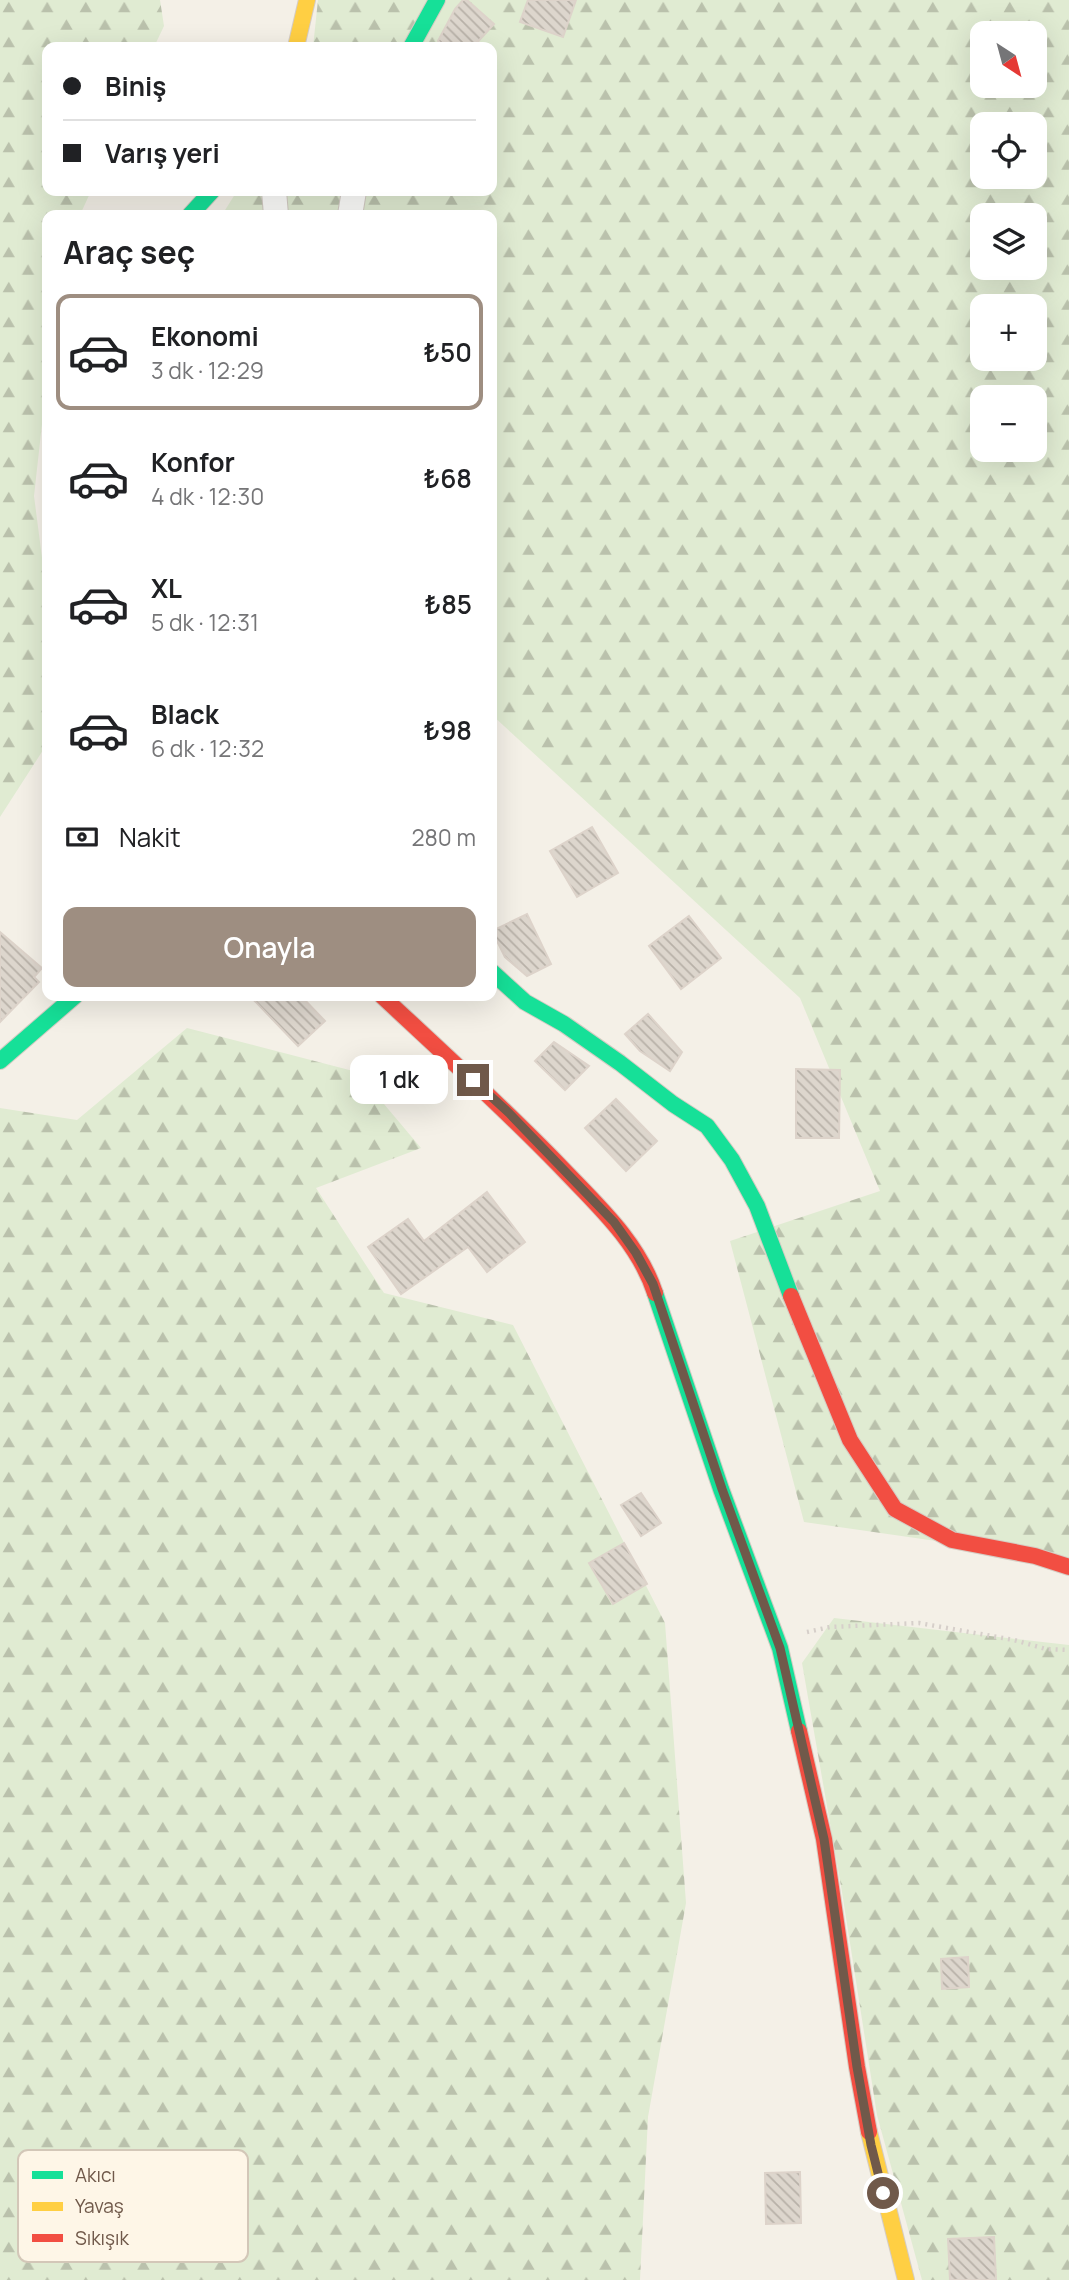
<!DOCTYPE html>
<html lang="tr">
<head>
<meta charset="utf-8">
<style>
	:root { --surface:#fff; --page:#f6f6f6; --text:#202124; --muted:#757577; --line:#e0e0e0; --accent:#9e8e81 }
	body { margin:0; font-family:Manrope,sans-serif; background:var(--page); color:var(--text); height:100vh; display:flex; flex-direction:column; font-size:26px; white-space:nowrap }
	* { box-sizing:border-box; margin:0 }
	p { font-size:23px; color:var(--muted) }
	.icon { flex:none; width:38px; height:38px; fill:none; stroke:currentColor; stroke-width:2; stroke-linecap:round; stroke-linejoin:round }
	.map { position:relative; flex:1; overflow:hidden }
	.panel { position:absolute; left:42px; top:210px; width:455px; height:791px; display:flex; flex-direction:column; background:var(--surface); border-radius:14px; box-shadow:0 7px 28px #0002 }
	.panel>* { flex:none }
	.top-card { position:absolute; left:42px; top:42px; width:455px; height:154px; border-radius:14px; box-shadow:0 7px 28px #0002; display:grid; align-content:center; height:154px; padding:0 21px; background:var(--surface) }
	.needle { width:46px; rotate:144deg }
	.fabs { position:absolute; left:970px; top:21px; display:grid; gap:14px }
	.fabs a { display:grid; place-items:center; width:77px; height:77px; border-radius:14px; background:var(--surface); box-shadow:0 7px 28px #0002; font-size:35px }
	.end { position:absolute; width:32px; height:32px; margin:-16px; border:9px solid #70594a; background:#fff; box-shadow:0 0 0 4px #fff }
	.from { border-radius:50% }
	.bubble { position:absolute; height:49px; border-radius:14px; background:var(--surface); box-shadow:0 7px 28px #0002; font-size:23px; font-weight:600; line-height:49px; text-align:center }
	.top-card b { display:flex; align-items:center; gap:24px; height:66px; font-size:26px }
	.top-card b+b { border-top:2px solid var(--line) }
	.top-card i { width:18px; height:18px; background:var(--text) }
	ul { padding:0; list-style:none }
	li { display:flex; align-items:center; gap:21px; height:116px; margin:0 14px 10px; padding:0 7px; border:4px solid transparent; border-radius:14px }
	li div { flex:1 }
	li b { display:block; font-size:26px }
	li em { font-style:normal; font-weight:600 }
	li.selected { border-color:var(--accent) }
	li>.icon { width:63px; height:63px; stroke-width:1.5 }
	h2 { padding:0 21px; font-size:32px; line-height:84px }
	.pay { display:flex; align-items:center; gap:18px; height:77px; padding:0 21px; font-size:26px }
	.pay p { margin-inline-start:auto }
	.button { display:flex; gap:14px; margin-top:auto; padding:14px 21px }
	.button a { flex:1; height:80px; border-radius:14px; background:var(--accent); color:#fff; font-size:28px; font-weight:600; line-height:80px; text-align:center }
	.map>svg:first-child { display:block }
</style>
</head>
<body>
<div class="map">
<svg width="1069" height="2280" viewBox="0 0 1069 2280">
	<defs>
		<pattern id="forest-firs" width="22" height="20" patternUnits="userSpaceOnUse" patternTransform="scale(1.75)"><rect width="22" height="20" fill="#e0ebd2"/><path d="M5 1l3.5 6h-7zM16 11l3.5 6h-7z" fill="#bac1ac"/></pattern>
		<pattern id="building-back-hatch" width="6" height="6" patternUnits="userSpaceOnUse" patternTransform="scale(1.75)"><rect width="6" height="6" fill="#ddd6cd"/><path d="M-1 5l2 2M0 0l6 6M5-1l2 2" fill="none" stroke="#b8b1a8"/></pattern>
	</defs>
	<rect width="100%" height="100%" fill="#f4f0e7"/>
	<g fill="url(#forest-firs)" fill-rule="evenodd">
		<path d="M 0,0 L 160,0 L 164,26 L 154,47 L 47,47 L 47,191 L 91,191 L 80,215 L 47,215 L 47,379 L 34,496 L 47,596 L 47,744 L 0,817 Z"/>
		<path d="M 318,0 L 1069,0 L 1069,1560 L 804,1522 L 730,1241 L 880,1191 L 800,998 L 492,715 L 492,215 L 222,215 L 237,191 L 492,191 L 492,47 L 313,47 ZM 982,33 L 1034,33 L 1034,86 L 982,86 ZM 982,124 L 1034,124 L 1034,177 L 982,177 ZM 982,215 L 1034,215 L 1034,268 L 982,268 ZM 982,306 L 1034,306 L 1034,359 L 982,359 ZM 982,397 L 1034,397 L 1034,450 L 982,450 Z"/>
		<path d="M 187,1028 L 357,1072 L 421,1148 L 316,1188 L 384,1293 L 513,1325 L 665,1623 L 686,1903 L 648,2117 L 640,2280 L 0,2280 L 0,1108 L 77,1120 Z"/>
		<path d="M 834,1618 L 1069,1645 L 1069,2280 L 922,2280 L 877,2115 L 842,1892 L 802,1663 Z"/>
	</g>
	<g fill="url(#building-back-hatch)" stroke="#ddd3ca" stroke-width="2">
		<path d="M 463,0 L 467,0 L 494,24 L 473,47 L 445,47 L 438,41 L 455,9 Z"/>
		<path d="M 528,0 L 576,0 L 563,37 L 520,22 Z"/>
		<path d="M 592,827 L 618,873 L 577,897 L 550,851 Z"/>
		<path d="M 527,914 L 551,964 L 527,976 L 505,957 L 492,931 Z"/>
		<path d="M 689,916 L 721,958 L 681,989 L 649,946 Z"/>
		<path d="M 0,932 L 42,968 L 34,977 L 39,982 L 0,1022 Z"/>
		<path d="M 250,996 L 301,996 L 325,1021 L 298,1046 Z"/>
		<path d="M 648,1014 L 682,1052 L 670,1071 L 640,1051 L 625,1034 Z"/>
		<path d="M 554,1042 L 589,1066 L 565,1090 L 535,1061 Z"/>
		<path d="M 796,1069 L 840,1070 L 839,1138 L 796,1138 Z"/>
		<path d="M 616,1099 L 657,1141 L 626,1171 L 585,1128 Z"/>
		<path d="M 487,1192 L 525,1242 L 487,1272 L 468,1247 L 401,1294 L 368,1247 L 408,1219 L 424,1241 Z"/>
		<path d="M 641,1493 L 661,1523 L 641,1536 L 621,1505 Z"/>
		<path d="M 624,1543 L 647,1584 L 613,1604 L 589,1563 Z"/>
		<path d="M 968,1957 L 969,1987 L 942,1989 L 941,1959 Z"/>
		<path d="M 800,2172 L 801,2223 L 766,2224 L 765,2173 Z"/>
		<path d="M 994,2237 L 996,2280 L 950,2280 L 948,2239 Z"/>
	</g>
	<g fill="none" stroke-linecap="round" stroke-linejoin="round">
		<g stroke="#d3cbc3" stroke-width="26">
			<g id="street">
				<path d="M 274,191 L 276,215"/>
				<path d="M 350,215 L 354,191"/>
			</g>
		</g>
		<g stroke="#d5ccc3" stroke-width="18">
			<g id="fast">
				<path d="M 411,47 L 437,0"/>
				<path d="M 190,215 L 212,191"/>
				<path d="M 492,972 L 525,1002 L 564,1024 L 620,1063 L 673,1104 L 707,1126 L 732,1160 L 757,1206 L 791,1296"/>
				<path d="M 0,1061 L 75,996"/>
				<path d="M 655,1293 L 721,1489 L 780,1648 L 799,1731"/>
			</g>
		</g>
		<g stroke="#d5ccc3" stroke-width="18">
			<g id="slow">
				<path d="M 296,47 L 307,0"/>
				<path d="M 869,2132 L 906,2280"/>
			</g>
		</g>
		<g stroke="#d5ccc3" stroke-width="18">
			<g id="jam">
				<path d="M 382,996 C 442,1052 503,1107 560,1166 C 596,1204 638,1241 655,1293"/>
				<path d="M 791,1296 L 850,1440 L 895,1509 L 952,1540 L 1035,1556 L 1069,1567"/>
				<path d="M 799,1731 L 824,1839 L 857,2067 L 869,2132"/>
			</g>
		</g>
		<path stroke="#d6cfca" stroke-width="4.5" stroke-dasharray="2 5" stroke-linecap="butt" d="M 807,1632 L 830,1627 L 919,1623 L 1014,1640 L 1046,1649 L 1069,1650"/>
		<use href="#street" stroke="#fdfdfb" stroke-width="24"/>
		<use href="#fast" stroke="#16e098" stroke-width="16"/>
		<use href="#slow" stroke="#ffcf43" stroke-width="16"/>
		<use href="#jam" stroke="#f24e42" stroke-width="16"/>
	</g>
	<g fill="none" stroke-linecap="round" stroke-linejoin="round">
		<path stroke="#70594a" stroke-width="9" d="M 473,1080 L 509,1113 L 614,1222 L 636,1253 L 653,1284 L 722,1489 L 780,1648 L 824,1839 L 857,2067 L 871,2145 L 883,2193"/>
	</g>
	<rect x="18" y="2150" width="230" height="112" rx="10" fill="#fef6e7" stroke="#d3c7b8" stroke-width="2"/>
	<rect x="32" y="2171" width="31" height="8" fill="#16e098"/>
	<rect x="32" y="2202" width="31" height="9" fill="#ffcf43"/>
	<rect x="32" y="2234" width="31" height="8" fill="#f24e42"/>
	<g font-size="19" fill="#70594a">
		<text x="75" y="2182">Akıcı</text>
		<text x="75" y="2213">Yavaş</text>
		<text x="75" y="2245">Sıkışık</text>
	</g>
</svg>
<div class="fabs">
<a><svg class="needle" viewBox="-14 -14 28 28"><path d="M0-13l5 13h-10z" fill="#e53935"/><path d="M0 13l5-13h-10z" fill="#757577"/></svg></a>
<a><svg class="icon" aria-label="locate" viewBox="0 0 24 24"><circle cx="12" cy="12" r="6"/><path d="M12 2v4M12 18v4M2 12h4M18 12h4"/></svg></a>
<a><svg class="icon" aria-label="layers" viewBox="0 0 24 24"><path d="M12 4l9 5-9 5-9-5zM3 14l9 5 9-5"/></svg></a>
<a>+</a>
<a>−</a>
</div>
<i class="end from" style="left:883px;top:2193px"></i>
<i class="end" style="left:473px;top:1080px"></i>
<div class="bubble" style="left:350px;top:1055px;width:98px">1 dk</div>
<div class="top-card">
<b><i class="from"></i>Biniş</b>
<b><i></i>Varış yeri</b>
</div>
<section class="panel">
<h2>Araç seç</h2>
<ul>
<li class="selected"><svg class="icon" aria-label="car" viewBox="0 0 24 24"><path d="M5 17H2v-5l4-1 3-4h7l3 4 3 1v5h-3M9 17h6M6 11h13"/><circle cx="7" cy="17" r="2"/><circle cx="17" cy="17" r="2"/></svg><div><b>Ekonomi</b><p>3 dk · 12:29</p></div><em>₺50</em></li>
<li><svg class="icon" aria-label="car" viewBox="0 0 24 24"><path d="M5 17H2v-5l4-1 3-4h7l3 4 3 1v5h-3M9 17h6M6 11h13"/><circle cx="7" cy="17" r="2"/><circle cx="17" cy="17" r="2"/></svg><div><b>Konfor</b><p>4 dk · 12:30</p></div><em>₺68</em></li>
<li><svg class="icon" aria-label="car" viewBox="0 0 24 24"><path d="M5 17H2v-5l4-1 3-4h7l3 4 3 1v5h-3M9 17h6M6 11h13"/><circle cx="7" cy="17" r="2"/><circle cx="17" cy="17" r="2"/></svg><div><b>XL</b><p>5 dk · 12:31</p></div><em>₺85</em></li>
<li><svg class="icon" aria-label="car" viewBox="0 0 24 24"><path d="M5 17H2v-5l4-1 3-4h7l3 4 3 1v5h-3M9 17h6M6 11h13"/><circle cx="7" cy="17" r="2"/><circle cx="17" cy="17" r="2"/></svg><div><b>Black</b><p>6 dk · 12:32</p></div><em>₺98</em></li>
</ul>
<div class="pay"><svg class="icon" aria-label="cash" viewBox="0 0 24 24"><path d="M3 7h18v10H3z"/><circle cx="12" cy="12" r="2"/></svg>Nakit<p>280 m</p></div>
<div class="button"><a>Onayla</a></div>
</section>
</div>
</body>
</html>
